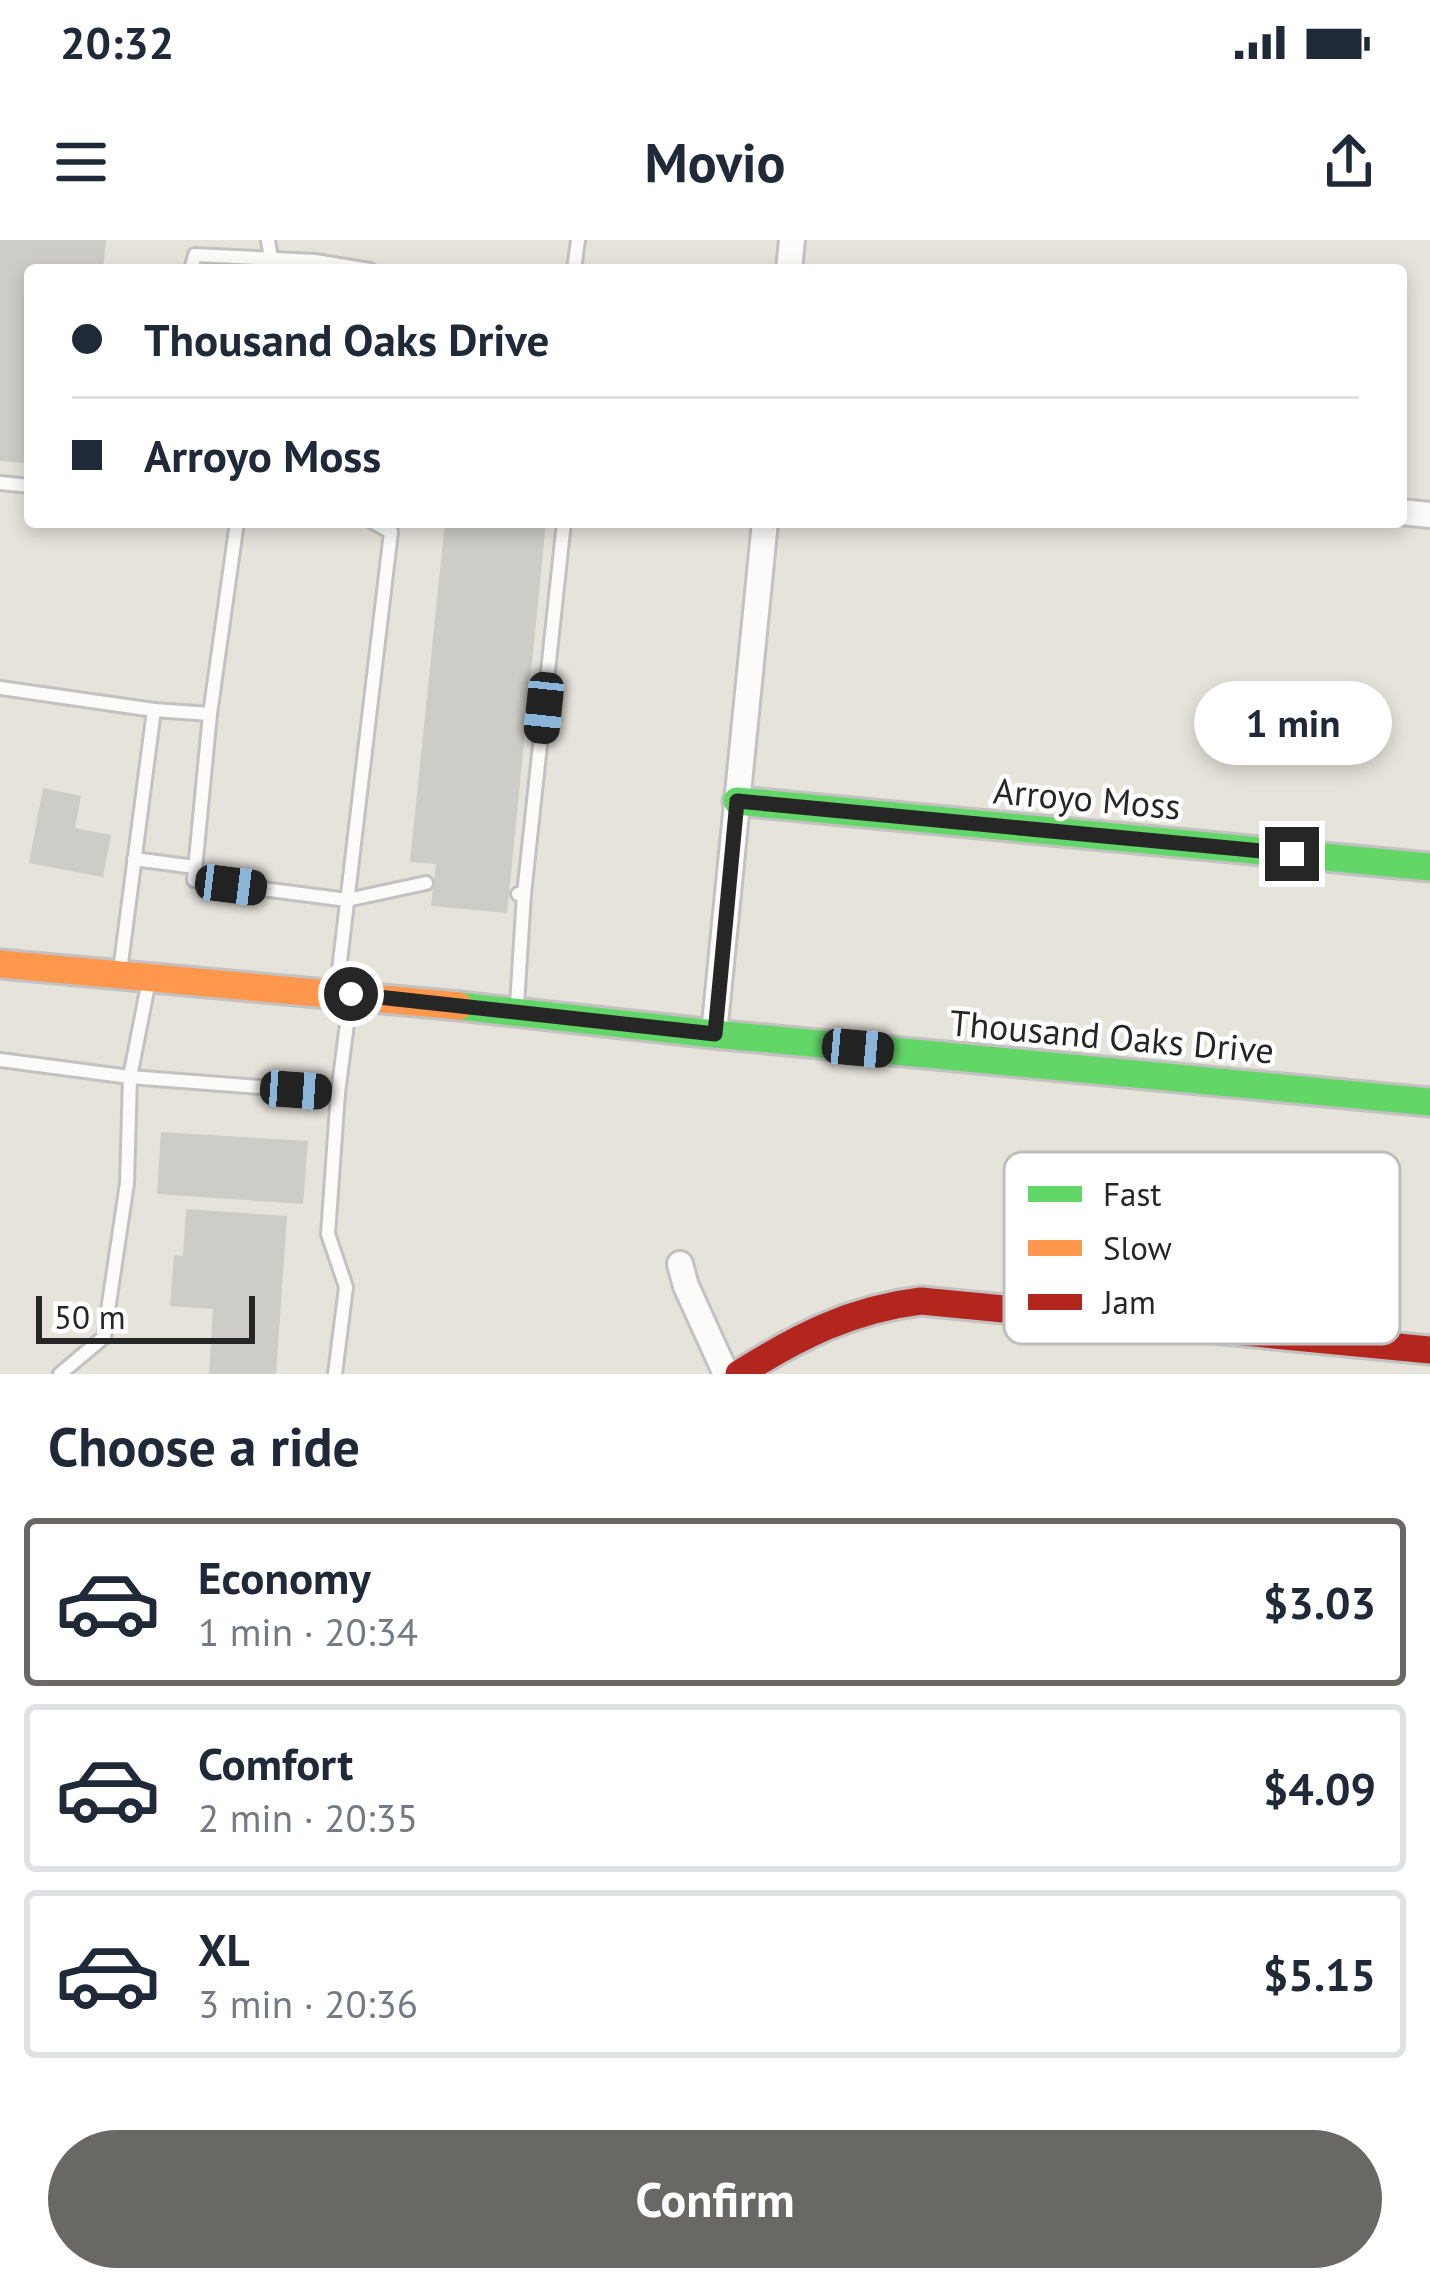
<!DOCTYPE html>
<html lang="en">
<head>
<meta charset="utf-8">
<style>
	:root { --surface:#fff; --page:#f6f6f7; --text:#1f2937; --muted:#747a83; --line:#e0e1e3; --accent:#696865 }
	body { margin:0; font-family:"PT Sans",sans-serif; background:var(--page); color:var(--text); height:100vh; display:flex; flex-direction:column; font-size:45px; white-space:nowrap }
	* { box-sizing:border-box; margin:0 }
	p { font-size:39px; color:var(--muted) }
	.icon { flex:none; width:66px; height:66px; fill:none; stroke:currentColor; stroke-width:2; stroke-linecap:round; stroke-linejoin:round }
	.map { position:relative; height:1134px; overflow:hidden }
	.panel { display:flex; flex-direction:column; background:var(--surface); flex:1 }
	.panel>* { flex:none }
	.guide { position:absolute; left:24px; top:24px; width:1383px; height:264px; border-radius:12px; box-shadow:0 6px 18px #0003; display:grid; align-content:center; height:264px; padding:0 48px; background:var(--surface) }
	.scale { position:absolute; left:36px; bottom:30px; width:219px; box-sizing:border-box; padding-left:12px; border:6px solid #262626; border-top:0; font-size:33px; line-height:42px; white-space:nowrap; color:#262626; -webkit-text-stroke:9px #fff; paint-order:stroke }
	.end { position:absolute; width:54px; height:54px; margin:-27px; border:15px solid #262626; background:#fff; box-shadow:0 0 0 6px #fff }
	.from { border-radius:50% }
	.bubble { position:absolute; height:84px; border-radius:42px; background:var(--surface); box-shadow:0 6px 18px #0003; font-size:39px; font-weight:700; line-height:84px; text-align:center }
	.car { position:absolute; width:36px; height:72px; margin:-36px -18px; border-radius:15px; box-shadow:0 0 9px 3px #0007; background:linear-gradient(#222 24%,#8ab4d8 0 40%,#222 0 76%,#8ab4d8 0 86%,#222 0) }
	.guide b { display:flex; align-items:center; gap:42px; height:114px; font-size:45px }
	.guide b+b { border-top:3px solid var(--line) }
	.guide i { width:30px; height:30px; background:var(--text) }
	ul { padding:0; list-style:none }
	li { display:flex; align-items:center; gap:36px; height:168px; margin:0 24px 18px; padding:0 24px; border:6px solid var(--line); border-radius:12px }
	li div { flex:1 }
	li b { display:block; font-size:45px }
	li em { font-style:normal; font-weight:700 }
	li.active { border-color:var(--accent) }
	li>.icon { width:108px; height:108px; stroke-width:1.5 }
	h2 { padding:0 48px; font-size:54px; line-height:144px }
	.button { display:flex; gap:24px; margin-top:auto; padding:24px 48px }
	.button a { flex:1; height:138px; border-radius:72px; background:var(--accent); color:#fff; font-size:48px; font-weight:700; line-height:138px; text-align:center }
	.status { display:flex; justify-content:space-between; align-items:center; height:84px; padding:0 60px; background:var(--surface); direction:ltr }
	.status svg { height:33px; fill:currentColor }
	header { display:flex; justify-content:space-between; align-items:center; height:156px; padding:0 48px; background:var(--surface); font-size:54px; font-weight:700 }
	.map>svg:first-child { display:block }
</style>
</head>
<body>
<div class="status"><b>20:32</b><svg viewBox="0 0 49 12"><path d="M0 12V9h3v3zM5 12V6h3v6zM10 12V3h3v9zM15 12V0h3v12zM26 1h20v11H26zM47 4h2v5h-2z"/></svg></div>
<header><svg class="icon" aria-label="menu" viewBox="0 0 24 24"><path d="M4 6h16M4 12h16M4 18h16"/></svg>Movio<svg class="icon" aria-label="share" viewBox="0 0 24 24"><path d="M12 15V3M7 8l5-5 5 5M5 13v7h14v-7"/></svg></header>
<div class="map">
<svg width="1430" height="1134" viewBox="0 0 1430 1134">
	<rect width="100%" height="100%" fill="#e6e3db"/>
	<g fill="#ceccc6">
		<path d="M 0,0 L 106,0 L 103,30 L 30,30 L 30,200 L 26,200 L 24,223 L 0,221 Z"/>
		<path d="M 445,282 L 546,282 L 507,673 L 431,666 L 436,624 L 410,622 Z"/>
		<path d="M 43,548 L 81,556 L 75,588 L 111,595 L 103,637 L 29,623 Z"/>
		<path d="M 161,892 L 308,901 L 303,964 L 157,954 Z"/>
		<path d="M 186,969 L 287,976 L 276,1134 L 209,1134 L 213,1069 L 170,1066 L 174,1015 L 183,1016 Z"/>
	</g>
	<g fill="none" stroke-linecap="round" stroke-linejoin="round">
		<g stroke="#c3c1c1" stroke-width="18">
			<g id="lane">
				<path d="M 268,0 L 271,19"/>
				<path d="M 191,30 L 195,15 L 315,21 L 370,30"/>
				<path d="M 574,30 L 578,0"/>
				<path d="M 0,243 L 30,246"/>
				<path d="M 0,448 L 154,470 L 120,731"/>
				<path d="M 154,470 L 210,474 L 194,640 L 347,660 L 426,643"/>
				<path d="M 210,474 L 237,282"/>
				<path d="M 134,619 L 195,627"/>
				<path d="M 524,654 L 564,282"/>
				<path d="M 337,747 L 391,292 L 373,282"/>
				<path d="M 517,765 L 524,654 L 518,654"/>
				<path d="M 0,820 L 130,837 L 338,853"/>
				<path d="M 60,1134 L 104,1097 L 127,943 L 130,837 L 149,740"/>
				<path d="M 335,1134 L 346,1047 L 328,994 L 338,853 L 350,761"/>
			</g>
		</g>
		<g stroke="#c3c1c1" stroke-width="30">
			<g id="street">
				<path d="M 789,30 L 792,0"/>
				<path d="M 1401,272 L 1430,275"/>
				<path d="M 714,794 L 765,282"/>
				<path d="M 680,1024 L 686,1046 L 726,1134"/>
			</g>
		</g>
		<g stroke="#c3c1c1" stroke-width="33">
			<g id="fast">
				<path d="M 737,561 L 1430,627"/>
				<path d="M 459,766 L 714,794 L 1430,862"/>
			</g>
		</g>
		<g stroke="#c3c1c1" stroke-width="33">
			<path id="slow" d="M 0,724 L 459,766"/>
		</g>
		<g stroke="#c3c1c1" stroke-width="33">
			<path id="jam" d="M 739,1134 C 797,1097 852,1069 921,1061 L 1430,1110"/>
		</g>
		<use href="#lane" stroke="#fbfbfa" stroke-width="12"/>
		<use href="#street" stroke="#fbfbfa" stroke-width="24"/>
		<use href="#fast" stroke="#63d668" stroke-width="27"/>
		<use href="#slow" stroke="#ff974d" stroke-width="27"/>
		<use href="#jam" stroke="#b3261e" stroke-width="27"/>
	</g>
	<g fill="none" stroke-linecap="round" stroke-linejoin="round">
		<path stroke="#262626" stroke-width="15" d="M 351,754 L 715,794 L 737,561 L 1292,614"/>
	</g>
	<g text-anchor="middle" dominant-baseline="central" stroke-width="9" stroke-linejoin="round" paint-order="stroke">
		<g font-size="36" fill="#262626" stroke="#fff">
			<text transform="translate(1087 558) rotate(5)">Arroyo Moss</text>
			<text transform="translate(1112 796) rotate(5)">Thousand Oaks Drive</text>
		</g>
	</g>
	<rect x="1004" y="912" width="396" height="192" rx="18" fill="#fff" stroke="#bebebe" stroke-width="3"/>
	<rect x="1028" y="946" width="54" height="16" fill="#63d668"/>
	<rect x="1028" y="1000" width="54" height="16" fill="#ff974d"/>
	<rect x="1028" y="1054" width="54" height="16" fill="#b3261e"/>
	<g font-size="33" fill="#262626">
		<text x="1103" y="966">Fast</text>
		<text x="1103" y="1020">Slow</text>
		<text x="1103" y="1074">Jam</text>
	</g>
</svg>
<div class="scale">50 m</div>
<i class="end from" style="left:351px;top:754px"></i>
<i class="end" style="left:1292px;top:614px"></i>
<div class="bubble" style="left:1194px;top:441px;width:198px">1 min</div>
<i class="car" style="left:544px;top:468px;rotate:186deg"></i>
<i class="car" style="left:231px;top:645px;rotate:97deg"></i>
<i class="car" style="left:858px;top:808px;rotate:95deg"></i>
<i class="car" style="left:296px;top:850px;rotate:94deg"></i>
<div class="guide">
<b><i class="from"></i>Thousand Oaks Drive</b>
<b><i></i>Arroyo Moss</b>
</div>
</div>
<section class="panel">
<h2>Choose a ride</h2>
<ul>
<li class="active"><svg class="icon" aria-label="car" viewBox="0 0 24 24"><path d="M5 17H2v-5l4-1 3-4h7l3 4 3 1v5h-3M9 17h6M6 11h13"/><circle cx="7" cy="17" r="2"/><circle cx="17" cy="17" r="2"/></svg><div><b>Economy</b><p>1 min · 20:34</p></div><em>$3.03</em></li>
<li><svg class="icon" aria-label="car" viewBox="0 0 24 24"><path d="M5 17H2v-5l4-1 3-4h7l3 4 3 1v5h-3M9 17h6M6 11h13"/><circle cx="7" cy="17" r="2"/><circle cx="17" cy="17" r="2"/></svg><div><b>Comfort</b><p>2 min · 20:35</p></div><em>$4.09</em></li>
<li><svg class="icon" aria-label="car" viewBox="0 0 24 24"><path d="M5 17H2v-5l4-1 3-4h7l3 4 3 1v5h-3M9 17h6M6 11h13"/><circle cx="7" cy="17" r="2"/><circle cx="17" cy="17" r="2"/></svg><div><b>XL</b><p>3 min · 20:36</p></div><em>$5.15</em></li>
</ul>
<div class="button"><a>Confirm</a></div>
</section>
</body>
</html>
